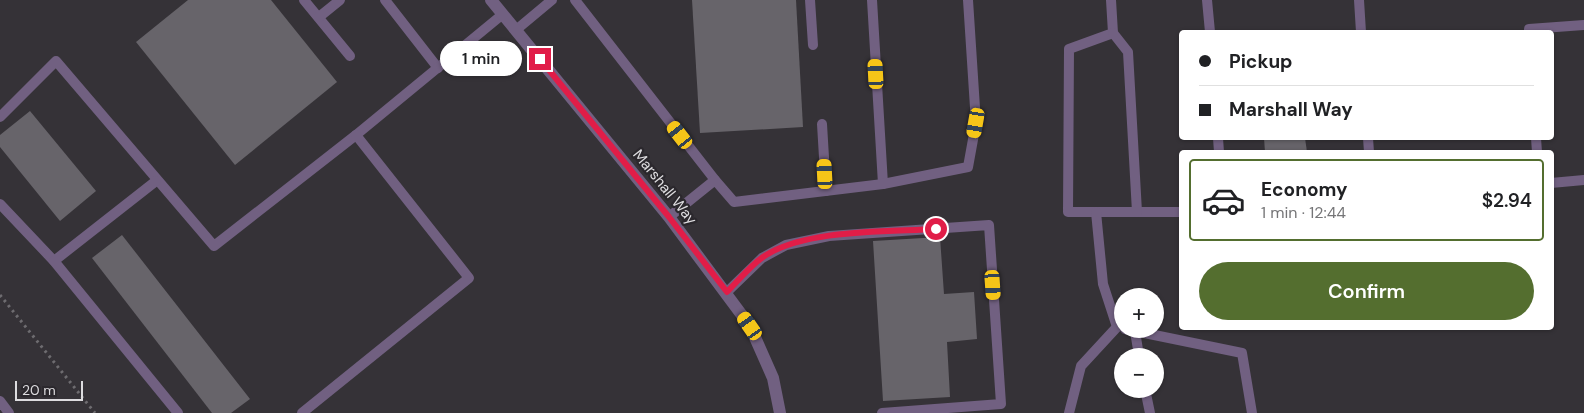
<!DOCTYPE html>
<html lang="en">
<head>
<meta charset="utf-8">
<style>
	:root { --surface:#fff; --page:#f6f6f6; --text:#202124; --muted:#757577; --line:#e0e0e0; --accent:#546e2f }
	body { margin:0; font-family:"DM Sans",sans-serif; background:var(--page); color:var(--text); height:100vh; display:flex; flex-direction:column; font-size:19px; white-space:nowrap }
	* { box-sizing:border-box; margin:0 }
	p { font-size:16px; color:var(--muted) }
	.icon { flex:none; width:28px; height:28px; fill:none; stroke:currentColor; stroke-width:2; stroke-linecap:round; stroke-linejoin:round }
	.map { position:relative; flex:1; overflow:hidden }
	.side { position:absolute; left:1179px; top:150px; width:375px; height:180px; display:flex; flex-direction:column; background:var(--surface); border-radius:5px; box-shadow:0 1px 4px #0004 }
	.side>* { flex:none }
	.hud { position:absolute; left:1179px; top:30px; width:375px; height:110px; border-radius:5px; box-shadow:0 1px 4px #0004; display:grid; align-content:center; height:110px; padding:0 20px; background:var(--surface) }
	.controls { position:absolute; left:1114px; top:288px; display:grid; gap:10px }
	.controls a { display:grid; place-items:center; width:50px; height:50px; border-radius:50%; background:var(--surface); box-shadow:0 1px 4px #0004; font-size:25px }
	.scale { position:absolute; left:15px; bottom:12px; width:68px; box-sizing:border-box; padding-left:5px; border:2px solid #dddcdf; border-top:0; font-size:14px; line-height:18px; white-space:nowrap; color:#dddcdf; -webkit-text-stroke:4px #2b282d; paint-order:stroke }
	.end { position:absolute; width:22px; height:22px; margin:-11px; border:6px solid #e11d48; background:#fff; box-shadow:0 0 0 2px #fff }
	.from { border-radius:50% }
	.bubble { position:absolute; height:35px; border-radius:18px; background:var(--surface); box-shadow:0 1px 4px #0004; font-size:16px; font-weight:600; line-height:35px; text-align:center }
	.car { position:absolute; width:15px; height:30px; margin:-15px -8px; border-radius:6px; box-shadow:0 0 4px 1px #0007; background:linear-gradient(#f5c518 24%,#345 0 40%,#f5c518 0 76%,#345 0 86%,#f5c518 0) }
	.hud b { display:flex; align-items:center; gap:18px; height:48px; font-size:19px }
	.hud b+b { border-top:1px solid var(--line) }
	.hud i { width:12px; height:12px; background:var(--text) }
	ul { padding:9px 0 0; list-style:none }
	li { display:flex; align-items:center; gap:15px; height:82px; margin:0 10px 8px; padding:0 10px; border:2px solid transparent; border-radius:5px }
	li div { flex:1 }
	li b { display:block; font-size:19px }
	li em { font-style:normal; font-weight:600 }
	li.on { border-color:var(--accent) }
	li>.icon { width:45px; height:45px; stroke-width:1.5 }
	.action { display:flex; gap:10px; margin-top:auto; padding:10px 20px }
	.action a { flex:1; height:58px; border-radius:30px; background:var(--accent); color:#fff; font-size:20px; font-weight:600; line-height:58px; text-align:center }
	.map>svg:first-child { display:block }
</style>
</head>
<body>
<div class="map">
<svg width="1584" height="413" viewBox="0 0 1584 413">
	<rect width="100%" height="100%" fill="#353237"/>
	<g fill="#67646a">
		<path d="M 188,0 L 271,0 L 337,82 L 235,165 L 136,42 Z"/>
		<path d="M 692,0 L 796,0 L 803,127 L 700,133 Z"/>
		<path d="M 30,111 L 96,191 L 60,221 L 0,147 L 0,135 Z"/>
		<path d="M 1264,138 L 1305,138 L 1307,152 L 1265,152 Z"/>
		<path d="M 122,235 L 250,399 L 231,413 L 212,413 L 92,258 Z"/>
		<path d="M 940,237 L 944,294 L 974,292 L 977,339 L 947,342 L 950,397 L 883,401 L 873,241 Z"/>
	</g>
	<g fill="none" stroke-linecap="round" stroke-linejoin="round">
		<path stroke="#6e6c70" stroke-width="3" stroke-dasharray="2.5 4" stroke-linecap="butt" d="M 0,295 L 95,413"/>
		<g stroke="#716081" stroke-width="10">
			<path d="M 304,0 L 350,56"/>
			<path d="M 385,0 L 438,68"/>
			<path d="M 575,0 L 715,180"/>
			<path d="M 810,0 L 813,45"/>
			<path d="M 872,0 L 883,184"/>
			<path d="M 1111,0 L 1113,33 L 1069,49 L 1068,212 L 1181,212"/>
			<path d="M 1207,0 L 1210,32"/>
			<path d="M 1359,0 L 1361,32"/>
			<path d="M 319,17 L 340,0"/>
			<path d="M 516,30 L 552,0"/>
			<path d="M 1529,32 L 1529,29 L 1584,25"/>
			<path d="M 1113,33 L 1128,52 L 1137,212"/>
			<path d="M 0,117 L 56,61 L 214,246 L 356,135 L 503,14"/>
			<path d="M 822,124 L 826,191"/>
			<path d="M 1218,138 L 1219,152"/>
			<path d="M 1368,138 L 1369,152"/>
			<path d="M 1536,138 L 1537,152"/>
			<path d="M 1551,183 L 1584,180"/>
			<path d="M 0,204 L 54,261 L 178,413"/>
			<path d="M 1096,212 L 1103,284 L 1117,327"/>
			<path d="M 669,217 L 715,180 L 734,202 L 883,184 L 968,167 L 976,123 L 968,0"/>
			<path d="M 54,261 L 156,181"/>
			<path d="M 727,292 L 762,258 L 786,245 L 829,236 L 989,225 L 1001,404 L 882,413"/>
			<path d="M 1125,329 L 1242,353 L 1252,413"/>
			<path d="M 1135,331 L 1139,356"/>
			<path d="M 1145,389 L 1150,413"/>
			<path d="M 0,401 L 9,413"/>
			<path d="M 302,413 L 469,278 L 356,135"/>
			<path d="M 1069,413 L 1081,366 L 1117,327"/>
		</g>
		<path stroke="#716081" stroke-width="12" d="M 491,0 L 669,217 L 750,326 L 773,378 L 780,413"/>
	</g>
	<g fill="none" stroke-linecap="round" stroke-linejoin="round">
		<path stroke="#e11d48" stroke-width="6" d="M 540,59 L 669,217 L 727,292 C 738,281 750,266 763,257 C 804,229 886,232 936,229"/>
	</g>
	<g text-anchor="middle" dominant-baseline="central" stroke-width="4.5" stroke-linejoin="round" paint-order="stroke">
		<g font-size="15" fill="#dddcdf" stroke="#2b282d">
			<text transform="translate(665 187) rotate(51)">Marshall Way</text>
		</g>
	</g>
</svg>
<div class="controls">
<a>+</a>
<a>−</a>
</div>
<div class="scale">20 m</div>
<i class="end from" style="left:936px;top:229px"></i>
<i class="end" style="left:540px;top:59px"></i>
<div class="bubble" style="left:440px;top:41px;width:82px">1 min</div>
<i class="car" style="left:876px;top:74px;rotate:357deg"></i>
<i class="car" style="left:976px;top:123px;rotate:190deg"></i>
<i class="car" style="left:680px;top:135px;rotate:322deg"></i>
<i class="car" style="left:825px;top:174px;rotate:357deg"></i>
<i class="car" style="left:993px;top:285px;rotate:176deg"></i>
<i class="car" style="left:750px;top:326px;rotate:325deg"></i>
<div class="hud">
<b><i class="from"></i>Pickup</b>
<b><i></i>Marshall Way</b>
</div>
<section class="side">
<ul>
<li class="on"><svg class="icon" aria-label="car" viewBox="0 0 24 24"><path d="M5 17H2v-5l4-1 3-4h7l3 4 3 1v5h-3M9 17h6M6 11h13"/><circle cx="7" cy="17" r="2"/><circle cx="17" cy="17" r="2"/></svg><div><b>Economy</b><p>1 min · 12:44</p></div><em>$2.94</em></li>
</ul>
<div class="action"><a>Confirm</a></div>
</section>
</div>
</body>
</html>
